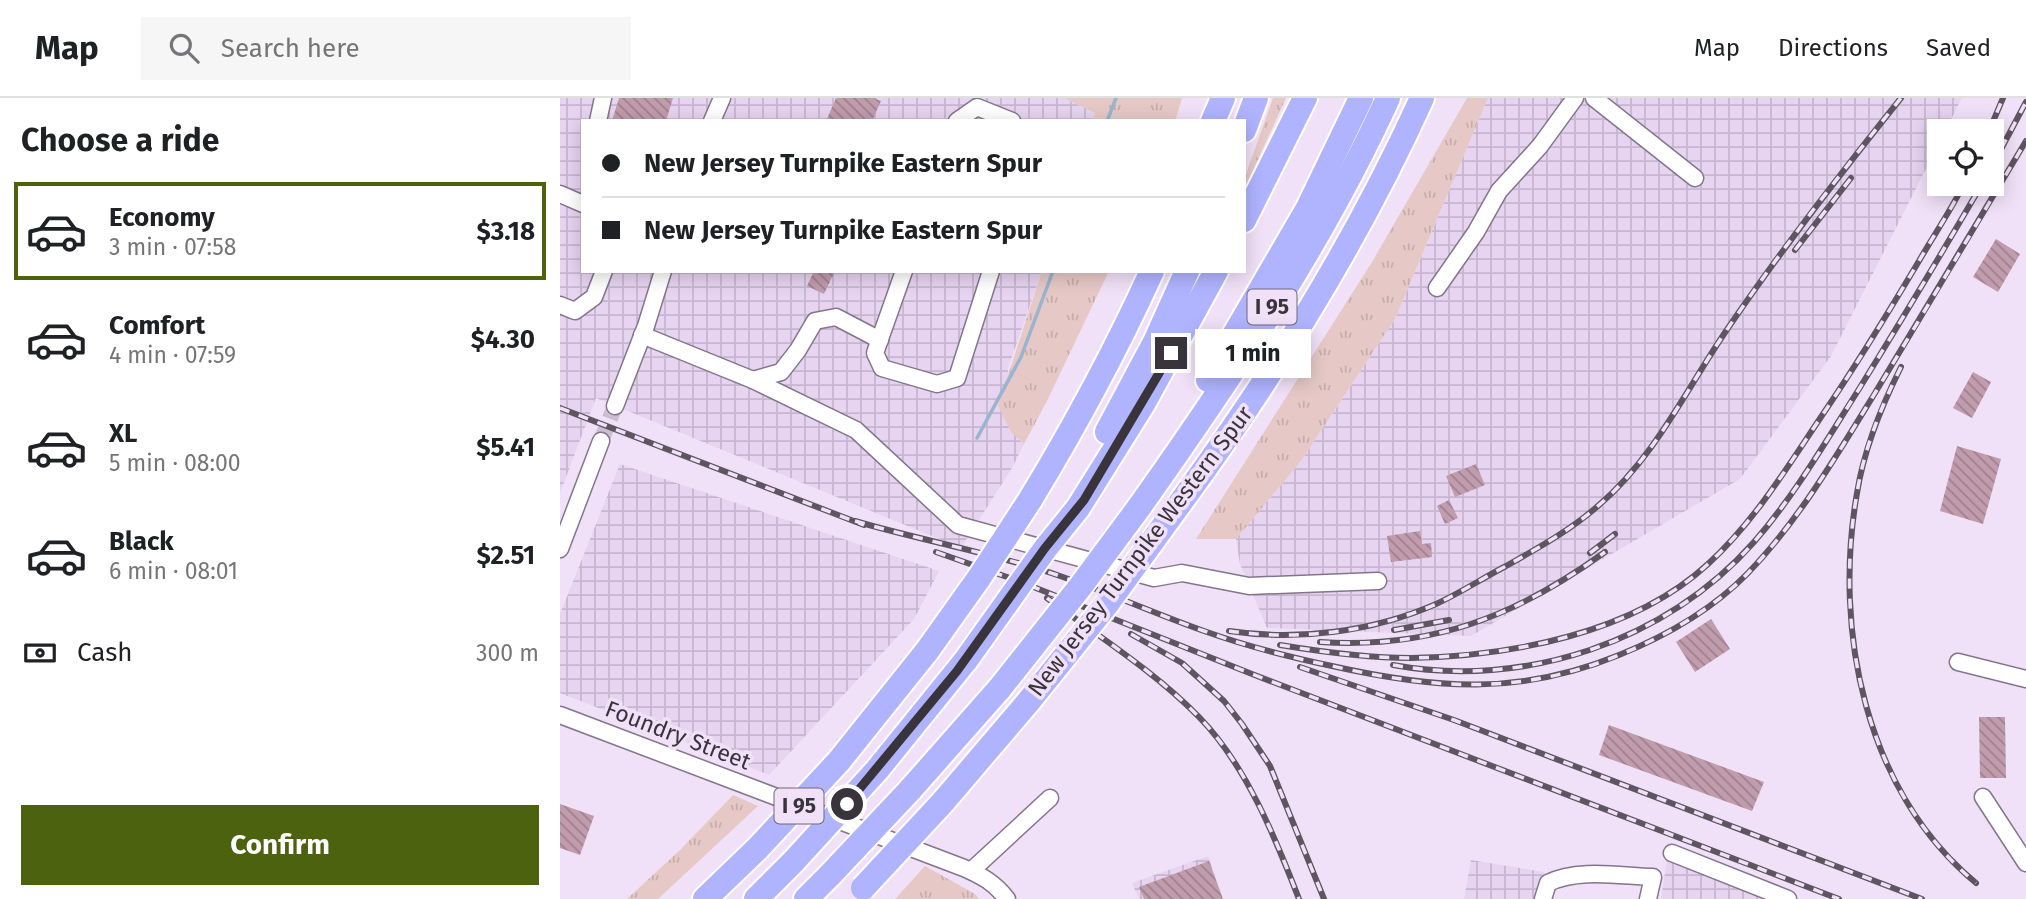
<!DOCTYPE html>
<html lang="en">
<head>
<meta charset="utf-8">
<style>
	:root { --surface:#fff; --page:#f6f6f6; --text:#202124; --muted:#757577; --line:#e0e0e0; --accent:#4c620f }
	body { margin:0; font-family:"Fira Sans",sans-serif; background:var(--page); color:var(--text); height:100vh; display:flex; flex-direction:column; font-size:26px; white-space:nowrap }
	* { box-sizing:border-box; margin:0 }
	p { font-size:23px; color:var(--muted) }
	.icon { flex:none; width:38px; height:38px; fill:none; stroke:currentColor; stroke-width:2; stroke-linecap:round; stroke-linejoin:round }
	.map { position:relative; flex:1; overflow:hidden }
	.panel { display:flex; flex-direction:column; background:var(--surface); width:560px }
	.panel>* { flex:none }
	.hud { position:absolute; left:21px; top:21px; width:665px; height:154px; border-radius:0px; box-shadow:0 4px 18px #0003; display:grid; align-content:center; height:154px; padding:0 21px; background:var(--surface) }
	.fabs { position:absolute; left:1367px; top:21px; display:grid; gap:14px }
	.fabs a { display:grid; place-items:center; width:77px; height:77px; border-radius:0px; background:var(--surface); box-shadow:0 4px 18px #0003; font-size:35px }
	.end { position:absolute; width:32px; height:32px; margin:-16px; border:9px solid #39333c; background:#fff; box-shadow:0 0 0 4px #fff }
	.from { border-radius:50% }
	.bubble { position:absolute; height:49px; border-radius:0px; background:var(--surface); box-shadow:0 4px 18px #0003; font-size:23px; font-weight:700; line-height:49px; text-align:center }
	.hud b { display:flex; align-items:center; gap:24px; height:66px; font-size:26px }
	.hud b+b { border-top:2px solid var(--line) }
	.hud i { width:18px; height:18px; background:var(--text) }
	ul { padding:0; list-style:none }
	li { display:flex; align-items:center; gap:21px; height:98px; margin:0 14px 10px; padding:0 7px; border:4px solid transparent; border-radius:0px }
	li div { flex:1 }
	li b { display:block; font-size:26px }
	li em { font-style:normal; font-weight:700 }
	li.selected { border-color:var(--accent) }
	li>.icon { width:63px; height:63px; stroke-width:1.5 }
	h2 { padding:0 21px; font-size:32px; line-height:84px }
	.pay { display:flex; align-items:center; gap:18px; height:77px; padding:0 21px; font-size:26px }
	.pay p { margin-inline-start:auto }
	.primary-button { display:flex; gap:14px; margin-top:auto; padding:14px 21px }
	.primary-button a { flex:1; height:80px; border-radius:0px; background:var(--accent); color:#fff; font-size:28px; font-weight:700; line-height:80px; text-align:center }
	header { display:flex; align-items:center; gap:42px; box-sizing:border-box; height:98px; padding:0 35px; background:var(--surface); border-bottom:2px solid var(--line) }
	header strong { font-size:33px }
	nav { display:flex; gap:38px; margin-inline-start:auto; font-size:24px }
	.search { width:490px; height:63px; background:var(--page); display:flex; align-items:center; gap:18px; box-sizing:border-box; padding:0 24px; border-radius:0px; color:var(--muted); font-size:26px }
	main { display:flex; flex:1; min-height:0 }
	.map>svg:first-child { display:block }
</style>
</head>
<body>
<header>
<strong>Map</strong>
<div class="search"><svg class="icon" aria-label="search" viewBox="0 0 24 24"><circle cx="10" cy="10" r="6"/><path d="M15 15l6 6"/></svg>Search here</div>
<nav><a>Map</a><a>Directions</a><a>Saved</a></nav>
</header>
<main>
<section class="panel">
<h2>Choose a ride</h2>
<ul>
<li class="selected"><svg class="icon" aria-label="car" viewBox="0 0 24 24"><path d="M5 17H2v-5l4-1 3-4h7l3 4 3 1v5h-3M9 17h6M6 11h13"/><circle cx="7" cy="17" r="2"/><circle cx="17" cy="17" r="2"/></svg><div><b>Economy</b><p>3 min · 07:58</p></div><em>$3.18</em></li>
<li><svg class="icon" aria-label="car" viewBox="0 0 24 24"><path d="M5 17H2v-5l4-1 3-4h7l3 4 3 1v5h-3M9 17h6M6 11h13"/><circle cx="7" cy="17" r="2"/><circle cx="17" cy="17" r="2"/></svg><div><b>Comfort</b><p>4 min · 07:59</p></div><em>$4.30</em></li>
<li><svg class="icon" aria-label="car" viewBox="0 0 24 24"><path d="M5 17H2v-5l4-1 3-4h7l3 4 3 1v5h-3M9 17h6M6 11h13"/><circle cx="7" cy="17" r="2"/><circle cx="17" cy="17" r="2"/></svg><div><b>XL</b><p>5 min · 08:00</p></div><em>$5.41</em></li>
<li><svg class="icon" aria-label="car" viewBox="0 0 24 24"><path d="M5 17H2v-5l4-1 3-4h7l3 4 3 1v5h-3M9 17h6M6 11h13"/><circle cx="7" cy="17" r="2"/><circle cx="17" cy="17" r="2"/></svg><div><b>Black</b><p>6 min · 08:01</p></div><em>$2.51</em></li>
</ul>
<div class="pay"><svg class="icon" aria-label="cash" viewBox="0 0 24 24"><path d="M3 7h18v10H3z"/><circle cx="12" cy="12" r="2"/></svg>Cash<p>300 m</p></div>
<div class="primary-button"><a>Confirm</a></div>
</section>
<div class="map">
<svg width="1466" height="801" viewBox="0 0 1466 801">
	<defs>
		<pattern id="industrial-grid" width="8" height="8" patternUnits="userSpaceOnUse" patternTransform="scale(1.75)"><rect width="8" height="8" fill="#e7d4f0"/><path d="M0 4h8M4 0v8" fill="none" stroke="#c7b6cf"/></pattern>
		<pattern id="grass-tufts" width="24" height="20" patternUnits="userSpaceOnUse" patternTransform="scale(1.75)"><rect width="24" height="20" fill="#e6c9c7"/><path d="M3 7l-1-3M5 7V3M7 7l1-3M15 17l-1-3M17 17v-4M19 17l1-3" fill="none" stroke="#c6adac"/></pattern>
		<pattern id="building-back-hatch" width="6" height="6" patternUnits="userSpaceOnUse" patternTransform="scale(1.75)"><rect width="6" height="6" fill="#c19cad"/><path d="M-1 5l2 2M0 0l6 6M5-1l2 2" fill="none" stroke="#9e808e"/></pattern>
	</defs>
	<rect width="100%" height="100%" fill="#f1e1f8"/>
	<g fill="url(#industrial-grid)">
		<path d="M 0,0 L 504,0 L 536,15 L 533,23 L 23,23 L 23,173 L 482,173 L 448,270 L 451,333 L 464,346 L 452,370 L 401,450 L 36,300 L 0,395 Z"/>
		<path d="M 928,0 L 1402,0 L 1385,33 L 1379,33 L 1379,45 L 1271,258 L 1180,381 L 911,538 L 707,530 L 680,466 L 676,441 L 741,363 L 835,221 Z"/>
		<path d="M 60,366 L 379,473 L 354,521 L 209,677 L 0,595 L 0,516 Z"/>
		<path d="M 648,758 L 663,801 L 579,801 L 572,785 Z"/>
		<path d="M 1107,761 L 1211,801 L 1101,801 Z"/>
		<path d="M 911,762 L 984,774 L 979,801 L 904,801 Z"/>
	</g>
	<g fill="url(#grass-tufts)">
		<path d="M 504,0 L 622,0 L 615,23 L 533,23 L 535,15 Z"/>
		<path d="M 713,0 L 726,0 L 684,92 L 684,82 Z"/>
		<path d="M 907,0 L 928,0 L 835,221 L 741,363 L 676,441 L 636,441 L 812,164 Z"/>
		<path d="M 482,173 L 549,173 L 487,303 L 464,346 L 451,334 L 438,308 Z"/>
		<path d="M 173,697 L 198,708 L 98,801 L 67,801 L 120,752 Z"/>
		<path d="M 365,768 L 415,796 L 419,801 L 335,801 Z"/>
	</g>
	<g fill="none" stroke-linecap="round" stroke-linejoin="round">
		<g stroke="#99b4cf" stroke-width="3.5">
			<path d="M 547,23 L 556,0"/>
			<path d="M 417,340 L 461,259 L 493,173"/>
		</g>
	</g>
	<g fill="url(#building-back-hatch)">
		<path d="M 59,0 L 113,0 L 106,23 L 52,23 Z"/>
		<path d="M 276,0 L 314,0 L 321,3 L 312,23 L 266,23 Z"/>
		<path d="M 1436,141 L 1460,156 L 1438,194 L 1413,179 Z"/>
		<path d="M 254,173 L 275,173 L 264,196 L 247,188 Z"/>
		<path d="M 1413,274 L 1431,284 L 1412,320 L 1393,310 Z"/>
		<path d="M 1397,348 L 1441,361 L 1423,426 L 1380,413 Z"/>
		<path d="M 916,366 L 925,387 L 895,399 L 886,378 Z"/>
		<path d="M 889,402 L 898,420 L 885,426 L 877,408 Z"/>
		<path d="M 860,433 L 862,446 L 871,445 L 872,459 L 831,464 L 827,438 Z"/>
		<path d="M 1151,521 L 1170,551 L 1135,574 L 1116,544 Z"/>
		<path d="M 1419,619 L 1445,619 L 1446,680 L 1420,680 Z"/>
		<path d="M 1049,627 L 1204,684 L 1192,713 L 1039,657 Z"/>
		<path d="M 0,706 L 34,718 L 20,757 L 0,750 Z"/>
		<path d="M 649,763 L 663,801 L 584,801 L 579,789 Z"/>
	</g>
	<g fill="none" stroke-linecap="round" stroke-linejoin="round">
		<path stroke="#ccbed2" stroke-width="16" stroke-dasharray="16 8" stroke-linecap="butt" d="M 41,343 L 55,308"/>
		<g stroke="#83758a" stroke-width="19">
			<g id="minor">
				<path d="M 1034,0 L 1135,80"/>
				<path d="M 38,23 L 43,0"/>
				<path d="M 152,23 L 162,0"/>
				<path d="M 397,23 L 417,9 L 452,23"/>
				<path d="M 0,96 L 23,106"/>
				<path d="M 344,173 L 315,255 L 322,270 L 377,286 L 397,280 L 431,173"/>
				<path d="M 877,190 L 916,134 L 939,93 L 980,48 L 1015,0"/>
				<path d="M 0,207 L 15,213 L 34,199 L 44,173"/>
				<path d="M 82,237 L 193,282 L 296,332 L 398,427 L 594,480 L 622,475 L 689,488 L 818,483"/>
				<path d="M 193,282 L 221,274 L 238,252 L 255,223 L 276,219 L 320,242"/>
				<path d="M 55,308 L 86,228 L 103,173"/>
				<path d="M 0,451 L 41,343"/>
				<path d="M 1398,564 L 1466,581"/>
				<path d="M 0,617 L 404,770 C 422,778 435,785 447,801"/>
				<path d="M 1423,699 L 1466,765"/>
				<path d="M 1112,755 L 1228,801"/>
				<path d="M 411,773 L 490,700"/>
				<path d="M 983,801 L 988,785 C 1018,770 1060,778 1093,779 L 1088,801"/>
			</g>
		</g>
		<g stroke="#fff" stroke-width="28">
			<g id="highway">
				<path d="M 653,23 L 663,0"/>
				<path d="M 684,32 L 696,0"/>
				<path d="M 684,122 L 745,0"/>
				<path d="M 648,282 L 748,110 L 801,0"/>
				<path d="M 547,334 L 595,244 L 627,173"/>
				<path d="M 470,402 C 515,328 556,252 592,173"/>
				<path d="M 580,408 C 671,279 762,145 828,0"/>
				<path d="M 618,408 C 711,281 797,144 862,0"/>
				<path d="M 518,410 L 583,306 L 656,173"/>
				<path d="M 279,663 L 367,553"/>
				<path d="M 317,672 L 406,562"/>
				<path d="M 350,692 L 440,590"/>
				<path d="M 383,704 L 469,603"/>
				<path d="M 145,801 L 197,751"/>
				<path d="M 196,801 L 234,763"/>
				<path d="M 246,801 L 270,777"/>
			</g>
		</g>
		<use href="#minor" stroke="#fff" stroke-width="16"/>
		<use href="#highway" stroke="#b0b4ff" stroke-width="24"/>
		<g stroke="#5d5560" stroke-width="6">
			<g id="rail">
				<path d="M 1429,33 L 1443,0"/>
				<path d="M 1432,68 L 1466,4"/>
				<path d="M 1235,152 L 1291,80"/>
				<path d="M 1341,269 C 1321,309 1304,351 1297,395 C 1273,532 1305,693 1416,785"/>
				<path d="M 0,310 L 304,427"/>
				<path d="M 295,423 C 363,443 434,455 500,478 C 549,495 596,516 644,533 C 686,548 729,559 772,568 C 875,591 959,598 1059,557 C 1106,538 1153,511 1188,475 C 1239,422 1277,357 1315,295 C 1366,211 1416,127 1466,43"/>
				<path d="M 376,454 L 461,484 L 692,576 L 1279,801"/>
				<path d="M 1030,455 L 1055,436"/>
				<path d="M 487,500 C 538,538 594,573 639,619 C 686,667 715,739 739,801"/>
				<path d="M 834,532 L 889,522"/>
				<path d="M 669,533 C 738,543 812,534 876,506 C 900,495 923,480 946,468 C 978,450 1011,432 1039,407 C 1094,360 1126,292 1166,233 C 1221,152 1280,76 1341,0"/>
				<path d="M 571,536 L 622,565 L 664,603 L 682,626 L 710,668 L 764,801"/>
				<path d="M 760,544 C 872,551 955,519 1045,454"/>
				<path d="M 720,547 C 763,554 807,560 851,560 C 951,558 1072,536 1148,466 C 1195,423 1228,368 1263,316 C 1297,266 1328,215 1359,163 C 1374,137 1391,112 1404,86"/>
				<path d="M 833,567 C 964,591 1106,544 1194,444 C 1235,397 1266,343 1299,291 C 1341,223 1382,155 1422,86"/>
				<path d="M 740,569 L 894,622 L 1362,801"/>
			</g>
		</g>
		<use href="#rail" stroke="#f1e1f8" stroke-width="3.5" stroke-dasharray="10" stroke-linecap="butt"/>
		<g stroke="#fff" stroke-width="28" stroke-linecap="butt">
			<g id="highway-bridge">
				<path d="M 367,553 L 419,480 L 470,402"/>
				<path d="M 406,562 L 485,451 L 518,410"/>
				<path d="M 440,590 L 520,489 L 580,408"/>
				<path d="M 469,603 L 547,506 L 618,408"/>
				<path d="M 197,751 L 279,663"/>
				<path d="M 234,763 L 317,672"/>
				<path d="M 270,777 L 350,692"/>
				<path d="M 303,790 L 383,704"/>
			</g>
		</g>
		<use href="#highway-bridge" stroke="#b0b4ff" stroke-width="24"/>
	</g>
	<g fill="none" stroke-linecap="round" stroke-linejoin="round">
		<path stroke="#39333c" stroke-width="9" d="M 287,706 L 397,573 L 485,450 L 524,402 L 611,255"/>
	</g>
	<g text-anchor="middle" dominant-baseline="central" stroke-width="7" stroke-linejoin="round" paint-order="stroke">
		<g fill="#f1e1f8" stroke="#706774" stroke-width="2">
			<rect x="687.5" y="191.5" width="49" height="35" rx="5"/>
			<rect x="214.5" y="690.5" width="49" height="35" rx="5"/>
		</g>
		<g font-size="21" font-weight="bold" fill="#39333c">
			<text x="712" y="209">I 95</text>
			<text x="239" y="708">I 95</text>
		</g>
		<g font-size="23" fill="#39333c" stroke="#f1e1f8">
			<text transform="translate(580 453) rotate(-53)">New Jersey Turnpike Western Spur</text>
			<text transform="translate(118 637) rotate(21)">Foundry Street</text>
		</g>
	</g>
</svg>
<div class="fabs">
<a><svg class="icon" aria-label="locate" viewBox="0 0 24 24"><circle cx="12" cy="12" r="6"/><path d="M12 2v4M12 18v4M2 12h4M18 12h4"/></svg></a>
</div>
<i class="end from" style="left:287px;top:706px"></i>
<i class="end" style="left:611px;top:255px"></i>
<div class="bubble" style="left:635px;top:231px;width:116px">1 min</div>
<div class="hud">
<b><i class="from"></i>New Jersey Turnpike Eastern Spur</b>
<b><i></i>New Jersey Turnpike Eastern Spur</b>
</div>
</div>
</main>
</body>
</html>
